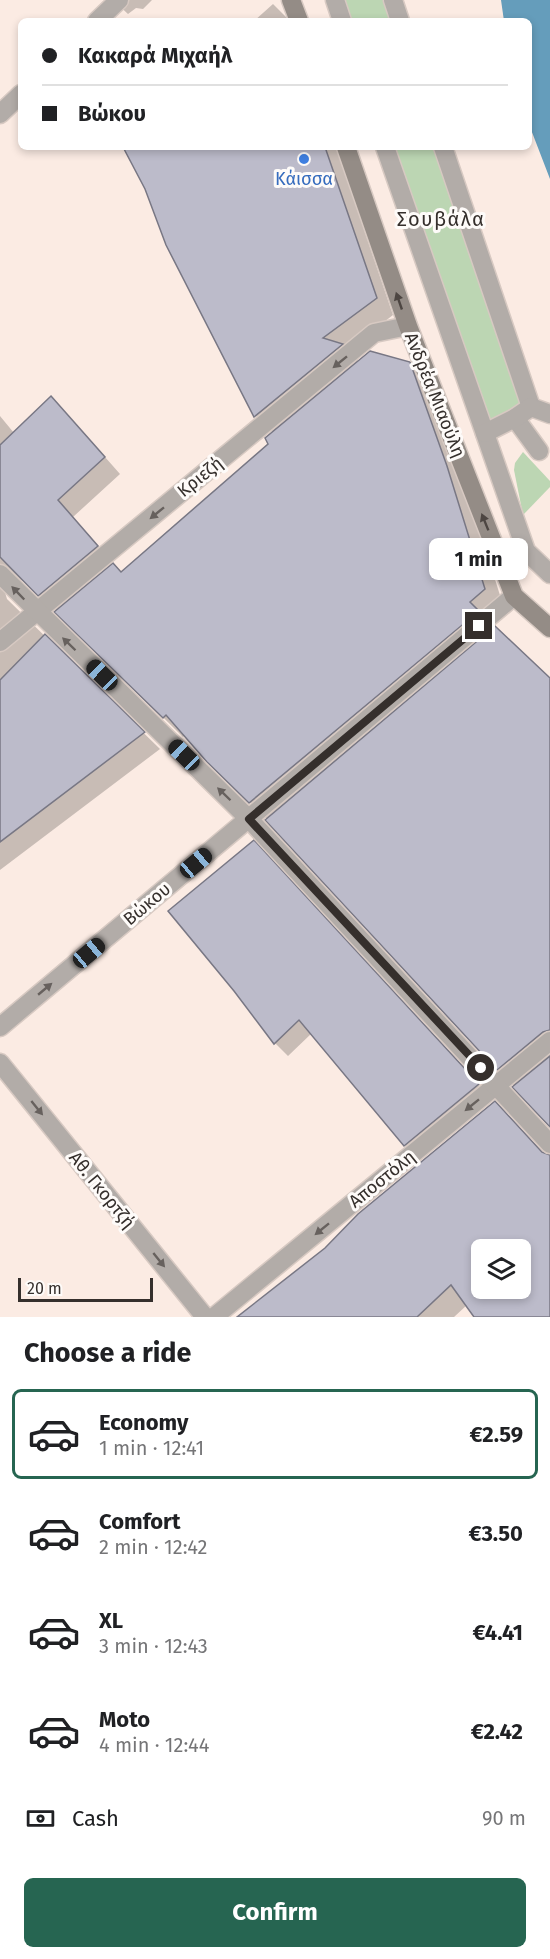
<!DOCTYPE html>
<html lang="en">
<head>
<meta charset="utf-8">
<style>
	:root { --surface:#fff; --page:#f6f6f6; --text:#202124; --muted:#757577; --line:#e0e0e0; --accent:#266551 }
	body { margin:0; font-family:"Fira Sans",sans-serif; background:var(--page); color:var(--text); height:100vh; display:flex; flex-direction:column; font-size:22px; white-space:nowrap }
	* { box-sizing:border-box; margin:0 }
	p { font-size:20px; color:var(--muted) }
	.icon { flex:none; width:33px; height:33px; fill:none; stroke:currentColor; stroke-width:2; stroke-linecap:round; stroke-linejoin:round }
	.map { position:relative; height:1317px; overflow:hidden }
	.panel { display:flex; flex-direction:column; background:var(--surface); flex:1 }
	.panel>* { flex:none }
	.hud { position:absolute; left:18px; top:18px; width:514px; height:132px; border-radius:9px; box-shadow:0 3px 9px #0003; display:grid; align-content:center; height:132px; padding:0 24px; background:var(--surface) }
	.controls { position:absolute; left:471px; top:1239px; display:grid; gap:12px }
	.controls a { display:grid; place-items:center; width:60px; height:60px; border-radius:9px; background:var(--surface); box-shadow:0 3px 9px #0003; font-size:30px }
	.scale { position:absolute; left:18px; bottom:15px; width:135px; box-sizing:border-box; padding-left:6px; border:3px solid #352f2c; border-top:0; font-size:16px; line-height:21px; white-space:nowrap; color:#352f2c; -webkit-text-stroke:4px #fefbf9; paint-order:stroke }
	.end { position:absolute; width:27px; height:27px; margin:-14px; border:8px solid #352f2c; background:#fff; box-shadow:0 0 0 3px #fff }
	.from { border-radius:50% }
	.bubble { position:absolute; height:42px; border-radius:9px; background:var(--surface); box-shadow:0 3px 9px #0003; font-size:20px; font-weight:700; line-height:42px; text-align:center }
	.car { position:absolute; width:18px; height:36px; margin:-18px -9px; border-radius:8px; box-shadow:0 0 4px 2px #0007; background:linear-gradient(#222 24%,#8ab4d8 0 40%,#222 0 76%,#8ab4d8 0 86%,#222 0) }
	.hud b { display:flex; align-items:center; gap:21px; height:57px; font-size:22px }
	.hud b+b { border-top:2px solid var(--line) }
	.hud i { width:15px; height:15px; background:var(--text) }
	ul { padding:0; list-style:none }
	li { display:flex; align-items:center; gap:18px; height:90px; margin:0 12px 9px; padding:0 12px; border:3px solid transparent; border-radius:9px }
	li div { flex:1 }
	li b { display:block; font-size:22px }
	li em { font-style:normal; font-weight:700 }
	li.on { border-color:var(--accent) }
	li>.icon { width:54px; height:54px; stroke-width:1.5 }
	h2 { padding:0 24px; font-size:27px; line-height:72px }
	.pay { display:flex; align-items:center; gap:15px; height:66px; padding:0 24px; font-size:22px }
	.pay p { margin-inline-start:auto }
	.primary-button { display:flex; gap:12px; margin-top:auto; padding:12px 24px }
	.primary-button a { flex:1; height:69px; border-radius:9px; background:var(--accent); color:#fff; font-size:24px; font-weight:700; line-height:69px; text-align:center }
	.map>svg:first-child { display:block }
</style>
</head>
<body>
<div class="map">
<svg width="550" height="1317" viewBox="0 0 550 1317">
	<rect width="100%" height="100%" fill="#fbebe3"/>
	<g fill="#bcd6b3">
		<path d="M 335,0 L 393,0 L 400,21 L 342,21 Z"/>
		<path d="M 386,147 L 443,147 L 531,407 L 485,433 Z"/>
		<path d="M 523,452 L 550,481 L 550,487 L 523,515 L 514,470 L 515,463 Z"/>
	</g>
	<path fill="#659dbb" d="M 501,0 L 550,0 L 550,179 L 530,127 L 530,21 L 504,21 Z"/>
	<g fill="#0003" fill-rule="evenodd">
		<path d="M 113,0 L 152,0 L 143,9 L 136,8 L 128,14 Z"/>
		<path d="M 273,4 L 290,21 L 254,21 Z"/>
		<path d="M 125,147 L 336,147 L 393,315 L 348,350 L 359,362 L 409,363 L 429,383 L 466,487 L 504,608 L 488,622 L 550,680 L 550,1125 L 267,819 L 208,761 L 185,735 L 183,737 L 25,581 L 14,579 L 4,589 L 7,599 L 160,749 L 0,870 L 0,416 L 14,433 L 67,414 L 120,474 L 73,517 L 122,573 L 270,444 L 273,433 L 256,416 L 167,245 L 147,188 Z"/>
		<path d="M 266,855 L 491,1098 L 418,1158 L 405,1145 L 312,1033 L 288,1056 L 275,1043 L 235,990 Z"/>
		<path d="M 544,1155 L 550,1156 L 550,1317 L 476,1317 L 467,1305 L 454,1317 L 240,1317 ZM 482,1250 L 520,1250 L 520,1288 L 482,1288 Z"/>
	</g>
	<g fill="#bcbbca" stroke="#787784" stroke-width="1.5" fill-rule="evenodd">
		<path d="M 123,147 L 325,147 L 377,298 L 323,338 L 343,344 L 254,417 L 166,245 L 145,189 Z"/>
		<path d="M 370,351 L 410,362 L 447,466 L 485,589 L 470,602 L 479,611 L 249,803 L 207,762 L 166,715 L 163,718 L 54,612 L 113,563 L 121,572 L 268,444 L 265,438 Z"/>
		<path d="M 51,396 L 105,457 L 58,500 L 98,546 L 38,596 L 0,557 L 0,445 Z"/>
		<path d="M 495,626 L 550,678 L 550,1030 L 543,1032 L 497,1070 L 265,820 Z"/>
		<path d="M 45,634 L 145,732 L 0,842 L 0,680 Z"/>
		<path d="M 254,840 L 479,1084 L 404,1146 L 299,1020 L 274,1044 L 234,991 L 168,911 Z"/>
		<path d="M 550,1056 L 550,1127 L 512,1087 Z"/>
		<path d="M 495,1101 L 542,1152 L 550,1155 L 550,1317 L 474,1317 L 451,1285 L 417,1317 L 237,1317 L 325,1248 L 358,1214 ZM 482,1250 L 520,1250 L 520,1288 L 482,1288 Z"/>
	</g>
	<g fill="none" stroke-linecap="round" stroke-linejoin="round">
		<g stroke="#d7c9c2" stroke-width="21">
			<g id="pedestrian">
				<path d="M 335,0 L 342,21"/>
				<path d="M 393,0 L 400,21"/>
				<path d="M 385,147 L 526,551 L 550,574"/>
				<path d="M 443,147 L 531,407"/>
				<path d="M 531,407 L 550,414"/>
				<path d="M 515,418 L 539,451"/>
				<path d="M 485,433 L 515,418 L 531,407"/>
			</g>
		</g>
		<g stroke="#d7c9c2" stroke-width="21">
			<g id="minor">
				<path d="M 97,21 L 119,0"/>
				<path d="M 0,114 L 21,94"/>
				<path d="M 0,642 L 374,333 L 408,326"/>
				<path d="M 0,1027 L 514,596"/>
				<path d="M 0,1063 L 205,1317"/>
				<path d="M 214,1317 L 550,1041"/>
			</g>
		</g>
		<g stroke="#d7c9c2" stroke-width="21">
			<path id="tertiary" d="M 0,574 L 249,819 L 550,1144"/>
		</g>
		<g stroke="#d7c9c2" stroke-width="21">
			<g id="secondary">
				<path d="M 291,0 L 299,21"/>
				<path d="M 346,147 L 408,326 L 514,596 L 550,628"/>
			</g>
		</g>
		<use href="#pedestrian" stroke="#b2aca8" stroke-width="18"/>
		<use href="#minor" stroke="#b2aca8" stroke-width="18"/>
		<use href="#tertiary" stroke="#b2aca8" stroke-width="18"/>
		<use href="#secondary" stroke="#948c86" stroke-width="18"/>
	</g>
	<defs><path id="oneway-solid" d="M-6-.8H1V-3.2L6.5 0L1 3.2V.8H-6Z" transform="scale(1.5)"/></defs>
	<g fill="#4d4642">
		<use href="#oneway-solid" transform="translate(399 301) rotate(-109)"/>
		<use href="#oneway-solid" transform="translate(485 522) rotate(-112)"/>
	</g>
	<g fill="#67615e">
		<use href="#oneway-solid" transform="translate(340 362) rotate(141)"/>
		<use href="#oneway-solid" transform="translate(157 513) rotate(141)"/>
		<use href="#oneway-solid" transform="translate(18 593) rotate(-134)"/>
		<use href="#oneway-solid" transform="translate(69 644) rotate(-136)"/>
		<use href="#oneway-solid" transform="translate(224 794) rotate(-136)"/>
		<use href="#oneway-solid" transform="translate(45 989) rotate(-40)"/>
		<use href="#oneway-solid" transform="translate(472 1105) rotate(141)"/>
		<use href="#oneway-solid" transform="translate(37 1108) rotate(51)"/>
		<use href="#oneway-solid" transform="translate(322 1229) rotate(141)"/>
		<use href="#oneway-solid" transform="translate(159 1260) rotate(51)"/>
	</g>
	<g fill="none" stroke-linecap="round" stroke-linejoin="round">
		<path stroke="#352f2c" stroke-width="8" d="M 479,626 L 249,819 L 481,1068"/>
	</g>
	<circle fill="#3f7fe0" stroke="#fefbf9" stroke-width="2" cx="304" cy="159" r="6"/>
	<g text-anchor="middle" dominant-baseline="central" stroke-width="6" stroke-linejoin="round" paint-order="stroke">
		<g font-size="18" fill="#366cbe" stroke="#fefbf9">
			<text x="304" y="179">Κάισσα</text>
		</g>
		<g font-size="18" fill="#352f2c" stroke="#fefbf9">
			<text transform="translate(435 395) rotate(68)">Ανδρέα Μιαούλη</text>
			<text transform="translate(200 477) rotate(-39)">Κριεζή</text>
			<text transform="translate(147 904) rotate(-40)">Βώκου</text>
			<text transform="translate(382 1179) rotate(-39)">Αποστόλη</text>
			<text transform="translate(102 1190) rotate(51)">Αθ. Γκορτζή</text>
		</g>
		<g font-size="20" letter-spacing="1.5" fill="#352f2c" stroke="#fefbf9">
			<text x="441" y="219">Σουβάλα</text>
		</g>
	</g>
</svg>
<div class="controls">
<a><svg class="icon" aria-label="layers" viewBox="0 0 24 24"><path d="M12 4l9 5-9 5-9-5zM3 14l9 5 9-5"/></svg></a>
</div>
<div class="scale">20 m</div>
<i class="end from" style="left:481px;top:1068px"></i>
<i class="end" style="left:479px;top:626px"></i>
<div class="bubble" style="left:429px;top:538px;width:99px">1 min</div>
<i class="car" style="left:102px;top:675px;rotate:314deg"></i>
<i class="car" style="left:184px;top:755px;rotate:314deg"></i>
<i class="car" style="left:196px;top:863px;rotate:50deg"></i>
<i class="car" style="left:89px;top:953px;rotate:50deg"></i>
<div class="hud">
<b><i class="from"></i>Κακαρά Μιχαήλ</b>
<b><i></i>Βώκου</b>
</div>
</div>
<section class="panel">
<h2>Choose a ride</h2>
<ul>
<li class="on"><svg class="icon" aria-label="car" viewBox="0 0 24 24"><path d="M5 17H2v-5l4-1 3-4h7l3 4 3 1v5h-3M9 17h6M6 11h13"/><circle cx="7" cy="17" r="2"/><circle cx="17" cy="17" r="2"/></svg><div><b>Economy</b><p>1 min · 12:41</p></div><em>€2.59</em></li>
<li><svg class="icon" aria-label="car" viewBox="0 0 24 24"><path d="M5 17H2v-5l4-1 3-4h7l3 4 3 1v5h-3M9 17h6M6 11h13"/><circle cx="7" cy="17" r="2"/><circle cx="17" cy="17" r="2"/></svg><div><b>Comfort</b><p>2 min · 12:42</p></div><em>€3.50</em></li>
<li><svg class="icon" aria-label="car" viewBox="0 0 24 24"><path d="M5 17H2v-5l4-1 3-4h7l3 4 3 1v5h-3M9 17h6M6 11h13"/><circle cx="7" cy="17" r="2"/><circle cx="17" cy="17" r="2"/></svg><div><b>XL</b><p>3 min · 12:43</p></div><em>€4.41</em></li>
<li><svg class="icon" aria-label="car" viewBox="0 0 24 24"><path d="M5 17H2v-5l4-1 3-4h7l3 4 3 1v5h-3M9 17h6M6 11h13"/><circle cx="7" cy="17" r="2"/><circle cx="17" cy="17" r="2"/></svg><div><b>Moto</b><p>4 min · 12:44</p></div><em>€2.42</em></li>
</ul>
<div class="pay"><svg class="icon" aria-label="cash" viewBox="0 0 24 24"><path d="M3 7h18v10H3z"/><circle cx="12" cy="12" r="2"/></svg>Cash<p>90 m</p></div>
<div class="primary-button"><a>Confirm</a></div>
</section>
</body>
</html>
